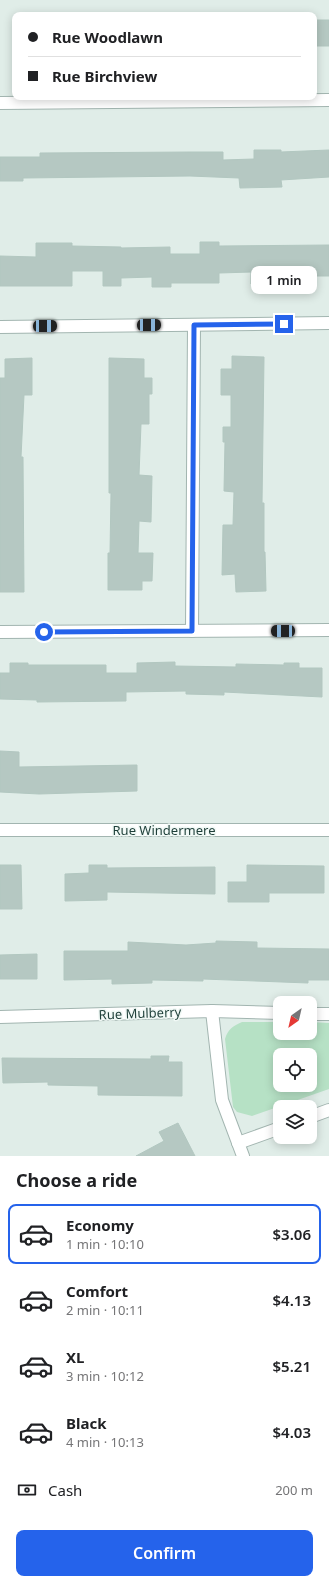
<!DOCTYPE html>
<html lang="en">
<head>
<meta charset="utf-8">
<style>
	:root { --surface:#fff; --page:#f6f6f6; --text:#202124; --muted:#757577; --line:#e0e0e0; --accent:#2563eb }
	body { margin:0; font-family:"Noto Sans",sans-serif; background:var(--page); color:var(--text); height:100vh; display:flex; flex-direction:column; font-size:15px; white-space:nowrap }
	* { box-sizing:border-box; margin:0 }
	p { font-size:13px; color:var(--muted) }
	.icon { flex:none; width:22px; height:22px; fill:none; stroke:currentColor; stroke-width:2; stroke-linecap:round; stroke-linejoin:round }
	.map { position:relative; height:1156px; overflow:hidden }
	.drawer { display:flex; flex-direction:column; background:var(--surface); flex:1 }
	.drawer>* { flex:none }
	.hud { position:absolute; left:12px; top:12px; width:305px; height:88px; border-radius:8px; box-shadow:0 2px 10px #0003; display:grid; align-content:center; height:88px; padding:0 16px; background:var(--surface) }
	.needle { width:26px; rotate:214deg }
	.controls { position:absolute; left:273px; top:996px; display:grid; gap:8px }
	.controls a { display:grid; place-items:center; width:44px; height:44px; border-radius:8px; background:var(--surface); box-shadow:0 2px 10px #0003; font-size:20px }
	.end { position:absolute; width:18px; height:18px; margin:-9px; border:5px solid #2563eb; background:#fff; box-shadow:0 0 0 2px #fff }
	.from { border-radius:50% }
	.bubble { position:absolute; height:28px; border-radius:8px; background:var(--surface); box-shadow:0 2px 10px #0003; font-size:13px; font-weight:600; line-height:28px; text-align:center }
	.car { position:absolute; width:12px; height:24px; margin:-12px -6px; border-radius:5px; box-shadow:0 0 3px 1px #0007; background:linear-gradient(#222 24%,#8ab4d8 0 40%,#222 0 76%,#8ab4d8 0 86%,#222 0) }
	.hud b { display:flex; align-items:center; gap:14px; height:38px; font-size:15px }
	.hud b+b { border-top:1px solid var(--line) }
	.hud i { width:10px; height:10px; background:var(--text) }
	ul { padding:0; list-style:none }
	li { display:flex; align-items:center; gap:12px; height:60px; margin:0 8px 6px; padding:0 8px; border:2px solid transparent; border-radius:8px }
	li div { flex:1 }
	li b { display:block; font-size:15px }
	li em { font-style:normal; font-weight:600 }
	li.selected { border-color:var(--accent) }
	li>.icon { width:36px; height:36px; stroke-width:1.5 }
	h2 { padding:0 16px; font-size:18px; line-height:48px }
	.pay { display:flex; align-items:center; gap:10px; height:44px; padding:0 16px; font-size:15px }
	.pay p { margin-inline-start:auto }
	.cta { display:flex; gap:8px; margin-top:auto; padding:8px 16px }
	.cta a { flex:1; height:46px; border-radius:8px; background:var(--accent); color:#fff; font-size:16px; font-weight:600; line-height:46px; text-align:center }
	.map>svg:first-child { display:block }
</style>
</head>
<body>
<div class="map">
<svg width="329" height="1156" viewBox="0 0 329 1156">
	<rect width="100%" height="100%" fill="#e0ede8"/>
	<path fill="#b6e1c5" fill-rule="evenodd" d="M 242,1022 L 280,1022 L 280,1033 L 310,1033 L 310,1022 L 329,1023 L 329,1089 L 252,1116 L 237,1112 L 233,1107 L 225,1039 C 228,1029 233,1026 242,1022 ZM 280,1055 L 310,1055 L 310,1085 L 280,1085 Z"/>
	<g fill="#b5c8c2" stroke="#b2c7c0">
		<rect x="314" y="20" width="15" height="26"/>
		<path d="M 254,150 L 281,150 L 281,152 L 329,150 L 329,177 L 281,180 L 282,187 L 240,188 L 239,178 L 190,176 L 23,178 L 23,181 L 0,181 L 0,157 L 40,157 L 40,153 L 191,152 L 223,152 L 223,160 L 254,159 Z"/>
		<path d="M 200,242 L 219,242 L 219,246 L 329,245 L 329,276 L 316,276 L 316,282 L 251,284 L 251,272 L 219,273 L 219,283 L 171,283 L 171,287 L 152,287 L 152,277 L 121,278 L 121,286 L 103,286 L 103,271 L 72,271 L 72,286 L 0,286 L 0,256 L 36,257 L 36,243 L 72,243 L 72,246 L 121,247 L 121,248 L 170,247 L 170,254 L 200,254 Z"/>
		<path d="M 232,356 L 264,357 L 262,503 L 264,503 L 264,552 L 265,552 L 266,591 L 236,592 L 235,574 L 222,575 L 223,525 L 233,525 L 234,492 L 224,491 L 225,442 L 223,442 L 223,427 L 231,427 L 231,395 L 221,395 L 221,369 L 232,369 Z"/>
		<path d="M 32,358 L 32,395 L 24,395 L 21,457 L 23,457 L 24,592 L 0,592 L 0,378 L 5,378 L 5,359 Z"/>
		<path d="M 109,358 L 144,359 L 144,378 L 152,378 L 152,394 L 149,394 L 149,424 L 141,424 L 139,475 L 152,476 L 151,522 L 139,521 L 138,553 L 153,553 L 152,581 L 142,581 L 142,590 L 108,590 L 108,553 L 110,553 L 111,493 L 109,493 Z"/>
		<path d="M 175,662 L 175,666 L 236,667 L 236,664 L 284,665 L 284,663 L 299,663 L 299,668 L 322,668 L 322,697 L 224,692 L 224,695 L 186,694 L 186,691 L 126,692 L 126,701 L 37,702 L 37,700 L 0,699 L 0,673 L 10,673 L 10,663 L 28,663 L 28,665 L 106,665 L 106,673 L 137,673 L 137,663 Z"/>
		<path d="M 0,751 L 19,752 L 19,767 L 137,765 L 137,791 L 39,794 L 0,792 Z"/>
		<path d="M 0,865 L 21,865 L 22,909 L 0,909 Z"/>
		<path d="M 89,865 L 107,865 L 107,868 L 215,867 L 215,894 L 107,892 L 107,900 L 65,901 L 65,874 L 89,873 Z"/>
		<path d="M 247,865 L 324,866 L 324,893 L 269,893 L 269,902 L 228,902 L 228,882 L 247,882 Z"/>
		<path d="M 216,941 L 257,942 L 257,948 L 329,949 L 329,980 L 308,980 L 308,983 L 203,979 L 203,981 L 152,980 L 152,983 L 112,984 L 112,979 L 64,980 L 64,951 L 128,951 L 128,942 L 186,945 L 216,943 Z"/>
		<path d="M 37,954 L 37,979 L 0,979 L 0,955 Z"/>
		<path d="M 151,1056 L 169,1056 L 168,1062 L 182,1062 L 182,1096 L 98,1095 L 98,1086 L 48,1085 L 48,1082 L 3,1083 L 2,1058 L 151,1059 Z"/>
		<path d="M 178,1123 L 195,1156 L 136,1156 L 164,1141 L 159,1132 Z"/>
	</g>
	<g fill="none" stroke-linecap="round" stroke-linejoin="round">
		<g stroke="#a2b5b0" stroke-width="14">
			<g id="minor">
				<path d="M 0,103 L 329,100"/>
				<path d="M 0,327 L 329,323"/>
				<path d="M 192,631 L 194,325"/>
				<path d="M 0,632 L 329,630"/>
				<path d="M 0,830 L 329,830"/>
				<path d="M 212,1011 L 222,1100 L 243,1156"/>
				<path d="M 310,1014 L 329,1014"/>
				<path d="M 0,1017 L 212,1011 L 280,1013"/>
				<path d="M 310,1117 L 329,1110"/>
				<path d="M 238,1143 L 280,1128"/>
			</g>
		</g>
		<use href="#minor" stroke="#fff" stroke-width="12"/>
	</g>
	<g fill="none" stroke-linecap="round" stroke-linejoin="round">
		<path stroke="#2563eb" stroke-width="5" d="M 44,632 L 192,631 L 194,325 L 284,324"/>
	</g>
	<g text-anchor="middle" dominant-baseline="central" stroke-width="3" stroke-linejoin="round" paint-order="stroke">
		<g font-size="13" fill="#1e3f39" stroke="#f1f9f6">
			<text x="164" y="830">Rue Windermere</text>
			<text transform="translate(140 1013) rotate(-2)">Rue Mulberry</text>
		</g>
	</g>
</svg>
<div class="controls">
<a><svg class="needle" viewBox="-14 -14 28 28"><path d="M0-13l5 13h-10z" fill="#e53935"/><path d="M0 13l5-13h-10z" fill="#757577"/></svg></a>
<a><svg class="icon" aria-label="locate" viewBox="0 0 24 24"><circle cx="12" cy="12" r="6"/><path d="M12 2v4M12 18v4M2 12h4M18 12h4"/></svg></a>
<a><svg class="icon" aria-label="layers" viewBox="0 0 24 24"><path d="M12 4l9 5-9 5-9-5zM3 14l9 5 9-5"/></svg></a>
</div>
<i class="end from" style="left:44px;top:632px"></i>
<i class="end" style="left:284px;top:324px"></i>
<div class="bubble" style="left:251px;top:266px;width:66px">1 min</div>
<i class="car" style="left:149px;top:325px;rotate:89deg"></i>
<i class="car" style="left:45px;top:326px;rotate:89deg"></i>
<i class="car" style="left:283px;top:631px;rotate:270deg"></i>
<div class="hud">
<b><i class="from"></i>Rue Woodlawn</b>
<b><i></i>Rue Birchview</b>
</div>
</div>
<section class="drawer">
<h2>Choose a ride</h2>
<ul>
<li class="selected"><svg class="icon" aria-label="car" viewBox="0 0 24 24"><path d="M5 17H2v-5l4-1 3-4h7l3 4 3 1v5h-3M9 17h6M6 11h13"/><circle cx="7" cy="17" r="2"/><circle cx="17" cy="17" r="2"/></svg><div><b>Economy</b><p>1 min · 10:10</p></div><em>$3.06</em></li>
<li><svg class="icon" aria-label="car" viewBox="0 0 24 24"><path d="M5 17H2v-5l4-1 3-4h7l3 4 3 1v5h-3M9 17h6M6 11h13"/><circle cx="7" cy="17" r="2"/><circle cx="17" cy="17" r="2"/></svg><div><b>Comfort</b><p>2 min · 10:11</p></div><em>$4.13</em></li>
<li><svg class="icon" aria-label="car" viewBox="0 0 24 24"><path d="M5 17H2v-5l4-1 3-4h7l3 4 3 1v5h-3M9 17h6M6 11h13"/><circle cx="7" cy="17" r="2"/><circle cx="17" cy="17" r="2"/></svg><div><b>XL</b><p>3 min · 10:12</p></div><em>$5.21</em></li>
<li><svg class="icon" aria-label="car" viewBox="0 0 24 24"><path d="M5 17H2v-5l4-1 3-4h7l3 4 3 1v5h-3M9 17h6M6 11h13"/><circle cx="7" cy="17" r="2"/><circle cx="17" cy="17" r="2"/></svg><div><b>Black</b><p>4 min · 10:13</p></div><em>$4.03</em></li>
</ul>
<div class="pay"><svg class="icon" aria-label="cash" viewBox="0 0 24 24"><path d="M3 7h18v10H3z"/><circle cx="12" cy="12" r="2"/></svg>Cash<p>200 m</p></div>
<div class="cta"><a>Confirm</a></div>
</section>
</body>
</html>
